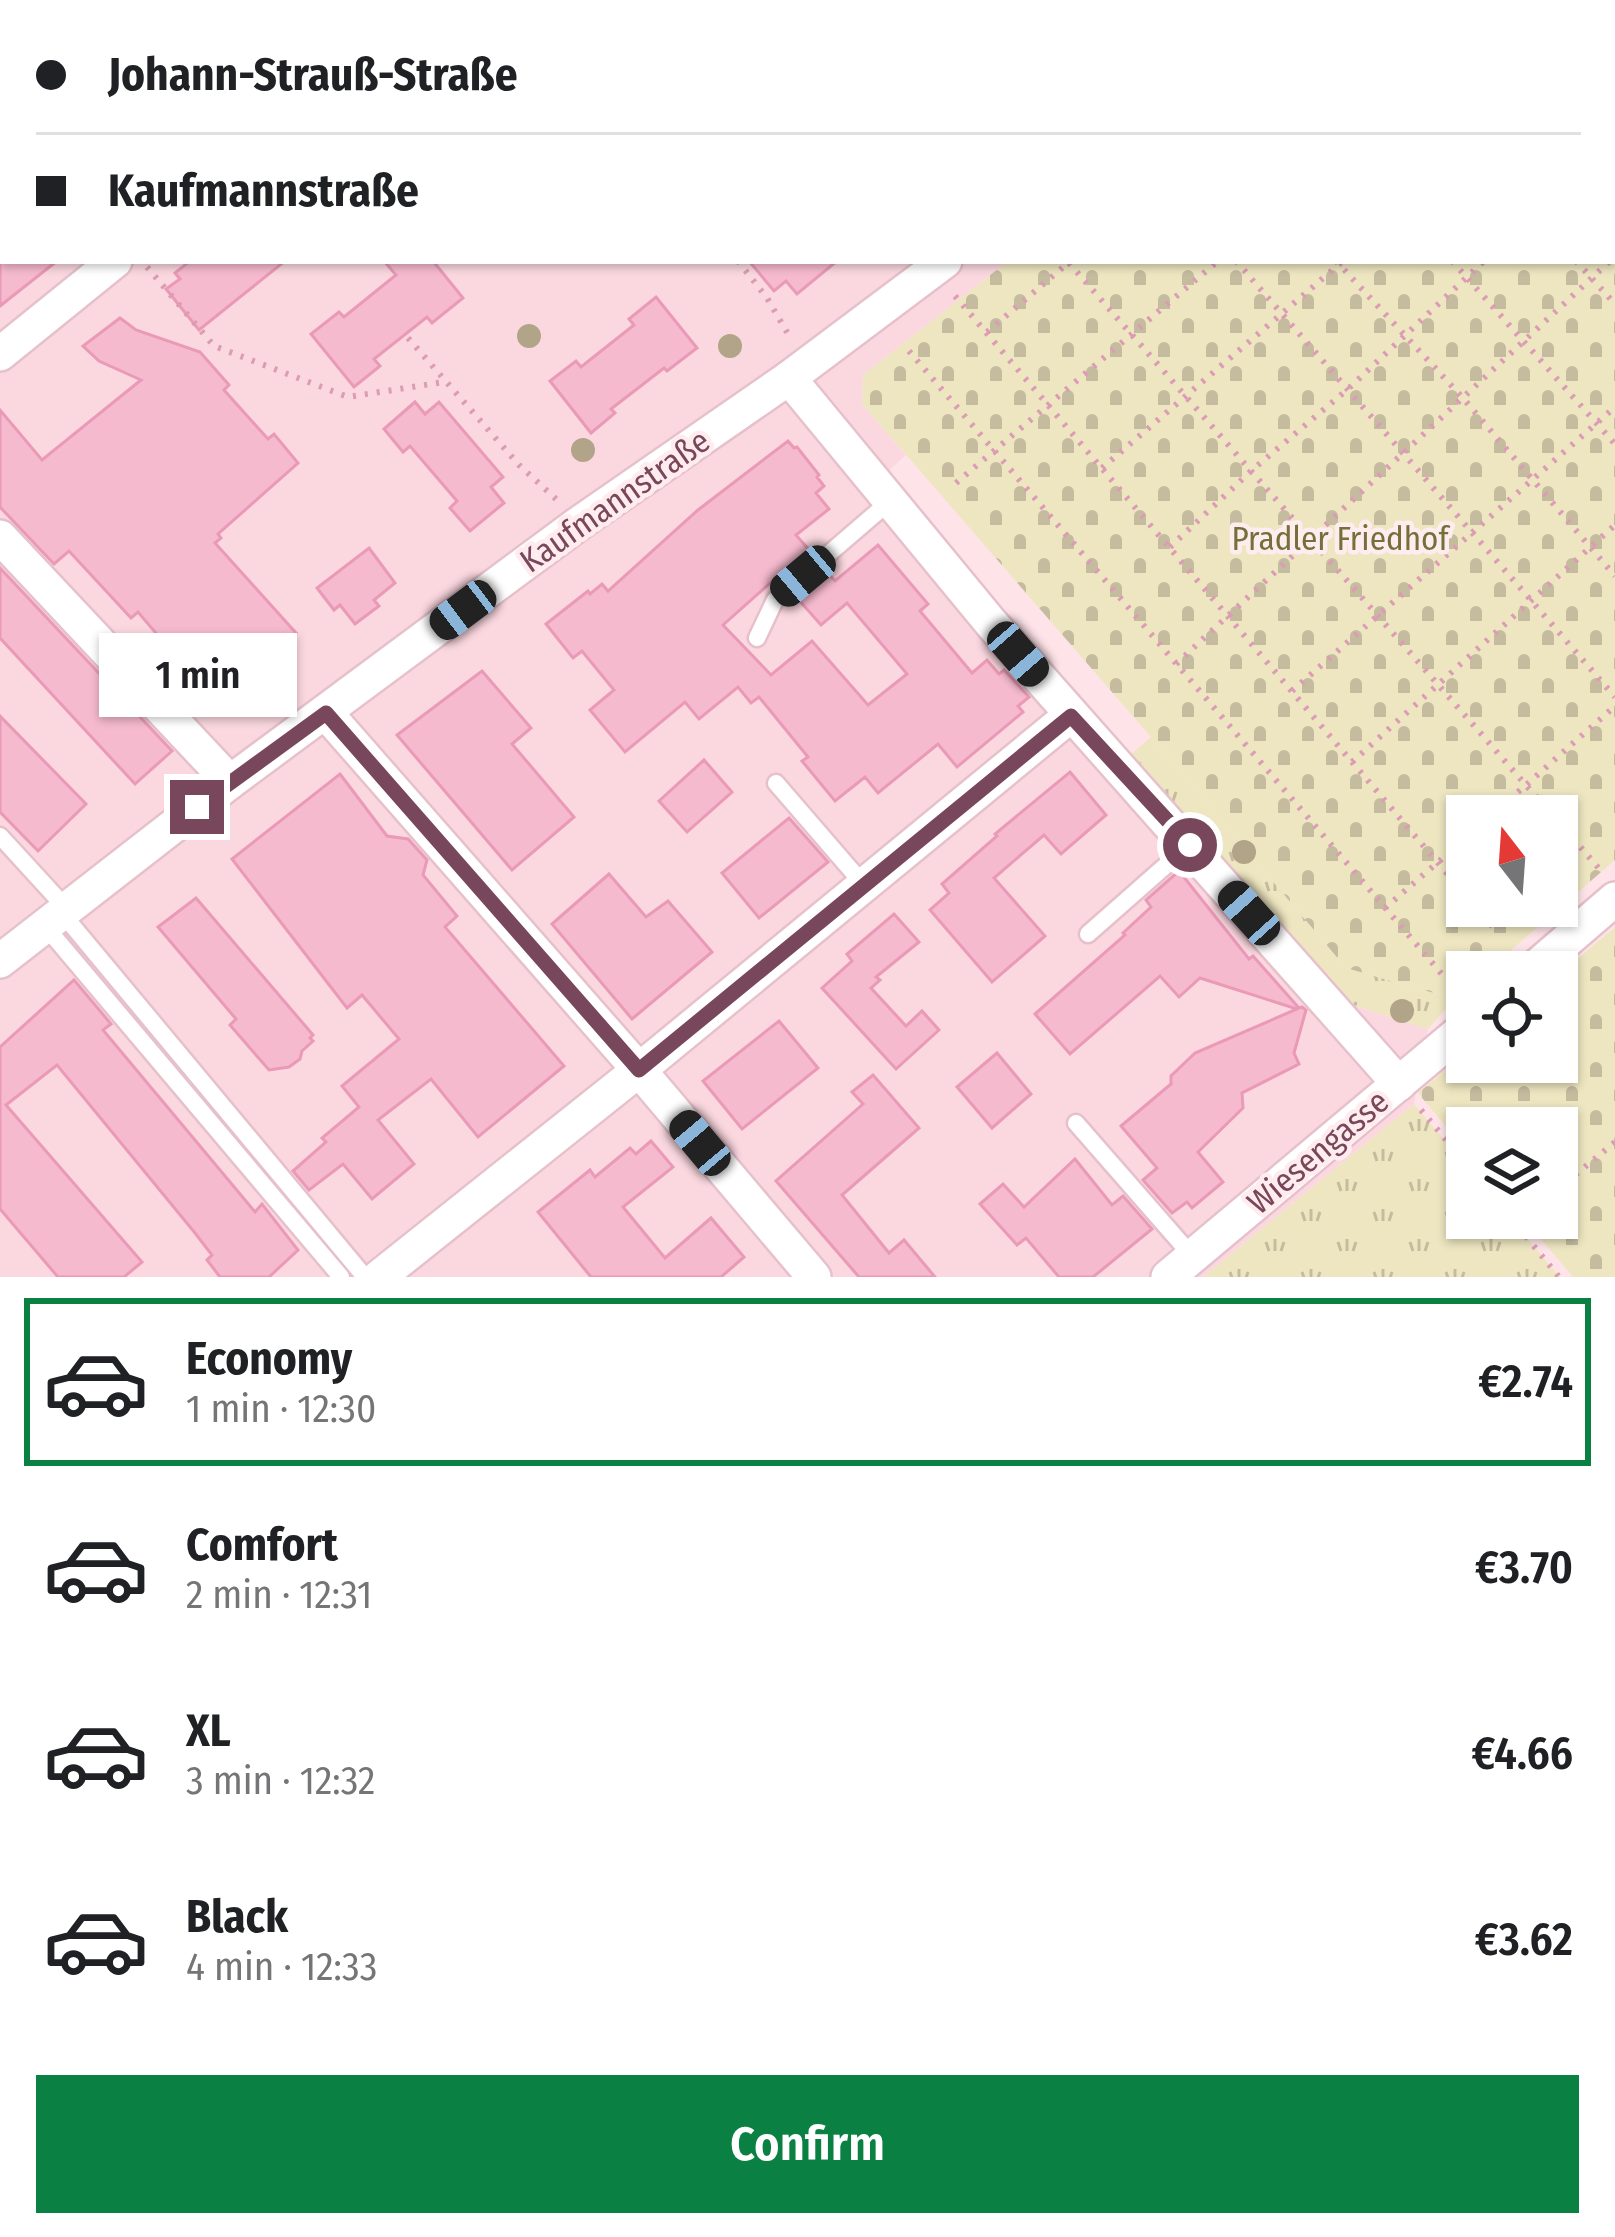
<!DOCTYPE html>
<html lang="en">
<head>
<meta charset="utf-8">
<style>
	:root { --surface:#fff; --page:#f2f2f2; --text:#202124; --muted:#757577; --line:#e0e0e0; --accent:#0b8043 }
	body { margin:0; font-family:"Fira Sans Condensed",sans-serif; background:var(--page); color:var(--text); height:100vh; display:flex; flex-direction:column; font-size:45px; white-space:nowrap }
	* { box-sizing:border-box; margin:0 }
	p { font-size:39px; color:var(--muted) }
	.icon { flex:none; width:66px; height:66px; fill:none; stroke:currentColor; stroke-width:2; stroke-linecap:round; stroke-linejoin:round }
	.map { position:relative; height:1277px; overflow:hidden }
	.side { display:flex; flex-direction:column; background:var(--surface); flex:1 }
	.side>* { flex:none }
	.hud { position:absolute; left:0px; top:0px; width:1617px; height:264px; box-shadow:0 3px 9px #0004; display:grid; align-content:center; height:264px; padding:0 36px; background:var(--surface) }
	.needle { width:78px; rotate:343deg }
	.controls { position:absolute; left:1446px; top:795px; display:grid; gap:24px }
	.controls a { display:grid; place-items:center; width:132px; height:132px; border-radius:0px; background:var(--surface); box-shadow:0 3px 9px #0004; font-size:60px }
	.end { position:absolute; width:54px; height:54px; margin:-27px; border:15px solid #79475b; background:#fff; box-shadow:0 0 0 6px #fff }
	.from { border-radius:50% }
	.bubble { position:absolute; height:84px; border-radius:0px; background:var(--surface); box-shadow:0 3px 9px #0004; font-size:39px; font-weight:600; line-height:84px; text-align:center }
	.car { position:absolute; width:36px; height:72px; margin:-36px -18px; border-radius:15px; box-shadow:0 0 9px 3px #0007; background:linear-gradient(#222 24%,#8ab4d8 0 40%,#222 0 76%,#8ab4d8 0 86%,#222 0) }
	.hud b { display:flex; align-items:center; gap:42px; height:114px; font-size:45px }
	.hud b+b { border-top:3px solid var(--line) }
	.hud i { width:30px; height:30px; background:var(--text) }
	ul { padding:21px 0 0; list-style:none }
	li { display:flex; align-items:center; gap:36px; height:168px; margin:0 24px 18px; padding:0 12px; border:6px solid transparent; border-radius:0px }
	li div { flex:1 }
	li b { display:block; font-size:45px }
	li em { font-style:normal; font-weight:600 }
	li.current { border-color:var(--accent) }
	li>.icon { width:108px; height:108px; stroke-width:1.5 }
	.action { display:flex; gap:24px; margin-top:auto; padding:24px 36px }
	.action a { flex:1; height:138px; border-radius:0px; background:var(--accent); color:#fff; font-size:48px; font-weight:600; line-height:138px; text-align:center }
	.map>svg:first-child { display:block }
</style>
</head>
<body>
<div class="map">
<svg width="1615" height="1277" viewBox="0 0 1615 1277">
	<defs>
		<pattern id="grass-tufts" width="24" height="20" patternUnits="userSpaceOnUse" patternTransform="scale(3)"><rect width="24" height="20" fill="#ede6c1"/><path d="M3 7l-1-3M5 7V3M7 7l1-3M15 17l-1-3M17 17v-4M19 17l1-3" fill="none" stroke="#c5bca0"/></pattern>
		<pattern id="cemetery-stones" width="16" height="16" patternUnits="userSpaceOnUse" patternTransform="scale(3)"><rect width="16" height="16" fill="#ede6c1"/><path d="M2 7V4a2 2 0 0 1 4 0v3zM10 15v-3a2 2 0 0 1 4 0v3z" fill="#c5bca0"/></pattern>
	</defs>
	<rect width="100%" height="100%" fill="#fee4e8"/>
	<path fill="#fbd8df" d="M 0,0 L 1341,0 L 1337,3 L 3,3 L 3,261 L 1008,261 L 863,375 L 862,404 L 906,455 L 886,473 L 1130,755 L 1309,981 L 1356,1006 L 1428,1029 L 1414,1104 L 1203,1277 L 0,1277 Z"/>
	<g fill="url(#grass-tufts)">
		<path d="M 1151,737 L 1346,968 L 1455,999 L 1428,1029 L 1356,1006 L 1309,981 L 1130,755 Z"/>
		<path d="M 1414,1104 L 1467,1167 L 1467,1218 L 1510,1218 L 1560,1277 L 1203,1277 Z"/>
	</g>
	<g fill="url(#cemetery-stones)" fill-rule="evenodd">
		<path d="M 1341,0 L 1615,0 L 1615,860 L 1486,972 L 1467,972 L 1467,989 L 1455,999 L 1346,968 L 1151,737 L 862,404 L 863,375 L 1008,261 L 1614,261 L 1614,3 L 1337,3 ZM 1467,816 L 1557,816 L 1557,906 L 1467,906 Z"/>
		<path d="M 1615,927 L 1615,1277 L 1573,1277 L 1523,1218 L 1557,1218 L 1557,1128 L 1467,1128 L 1467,1152 L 1418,1093 L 1467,1052 L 1467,1062 L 1557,1062 L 1557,976 Z"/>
	</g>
	<g fill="#f6bacf" stroke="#ea99b7" stroke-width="3">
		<path d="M 0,261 L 57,261 L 0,306 Z"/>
		<path d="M 190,261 L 285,261 L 199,330 L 166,289 L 180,279 L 175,273 Z"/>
		<path d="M 384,261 L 433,261 L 463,298 L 432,323 L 427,317 L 374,359 L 380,366 L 354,387 L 311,334 L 339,312 L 344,317 L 396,275 Z"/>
		<path d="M 749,261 L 837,261 L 797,294 L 786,281 L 774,291 Z"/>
		<path d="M 656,297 L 697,348 L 667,371 L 664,368 L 611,409 L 615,413 L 591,433 L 550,381 L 576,361 L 581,367 L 634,325 L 629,319 Z"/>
		<path d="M 120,318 L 136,330 L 200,352 L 229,385 L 224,390 L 268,439 L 274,434 L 298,463 L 218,534 L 221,538 L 215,543 L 296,633 L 259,666 L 249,656 L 207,693 L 138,612 L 131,618 L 69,551 L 54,564 L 0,507 L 0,410 L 42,460 L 141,380 L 99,361 L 83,346 Z"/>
		<path d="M 415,402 L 425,414 L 439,402 L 503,477 L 491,487 L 504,503 L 470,531 L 450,508 L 457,501 L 410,446 L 403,452 L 384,429 Z"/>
		<path d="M 788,441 L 794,448 L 797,447 L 819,475 L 817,477 L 824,486 L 816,493 L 829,509 L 796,535 L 811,552 L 780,579 L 778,576 L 723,625 L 771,675 L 812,641 L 868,705 L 907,674 L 847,603 L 821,625 L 797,598 L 827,572 L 835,581 L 878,545 L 928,604 L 920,611 L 972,673 L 987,660 L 999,674 L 1004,670 L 1029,697 L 1018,706 L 1023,712 L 957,767 L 938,744 L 878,793 L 865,777 L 835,801 L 802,761 L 808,757 L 759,697 L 751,703 L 738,687 L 699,719 L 685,702 L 625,752 L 590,710 L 614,690 L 582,651 L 573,658 L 546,624 L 588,591 L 590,594 L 602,584 L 608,591 L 698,510 Z"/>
		<path d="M 369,548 L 395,583 L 374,600 L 379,606 L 355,624 L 340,605 L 334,610 L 317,588 Z"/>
		<path d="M 0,568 L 172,751 L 135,784 L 0,638 Z"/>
		<path d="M 482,671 L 531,728 L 512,744 L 574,817 L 512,870 L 397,735 Z"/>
		<path d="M 0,716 L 86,804 L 38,851 L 0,812 Z"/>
		<path d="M 704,760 L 732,792 L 687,832 L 659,801 Z"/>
		<path d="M 1070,772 L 1106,815 L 1061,854 L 1044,835 L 994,878 L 1045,936 L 992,982 L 930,910 L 949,893 L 942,884 L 997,836 L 995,834 Z"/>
		<path d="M 340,774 L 387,836 L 408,839 L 427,860 L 423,875 L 457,916 L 445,927 L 564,1066 L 478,1137 L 431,1079 L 378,1120 L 414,1164 L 372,1199 L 343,1164 L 309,1190 L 293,1171 L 326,1142 L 322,1138 L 359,1107 L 342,1086 L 399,1039 L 362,995 L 347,1008 L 232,859 Z"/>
		<path d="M 789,818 L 828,862 L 759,918 L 722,873 Z"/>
		<path d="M 1179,871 L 1249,959 L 1253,956 L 1299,1008 L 1302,1007 L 1306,1010 L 1294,1053 L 1299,1064 L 1242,1093 L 1243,1108 L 1198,1152 L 1223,1182 L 1192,1208 L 1187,1202 L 1172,1213 L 1143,1180 L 1157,1168 L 1121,1126 L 1171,1084 L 1171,1076 L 1195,1053 L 1297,1009 L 1200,978 L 1179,997 L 1160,976 L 1070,1054 L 1035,1014 L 1125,935 L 1123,933 L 1151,907 L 1146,900 Z"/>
		<path d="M 609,874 L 646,917 L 668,901 L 712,952 L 632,1019 L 552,924 Z"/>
		<path d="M 196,898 L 313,1035 L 310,1038 L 313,1041 L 302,1051 L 300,1059 L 289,1067 L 269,1070 L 230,1025 L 236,1019 L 158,927 Z"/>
		<path d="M 894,914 L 919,942 L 876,977 L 880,980 L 871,988 L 906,1026 L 922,1011 L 939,1030 L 896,1069 L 822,988 L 852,961 L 847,954 Z"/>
		<path d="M 74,980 L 111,1024 L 103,1030 L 255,1212 L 262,1204 L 298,1250 L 269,1277 L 220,1277 L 207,1260 L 212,1255 L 195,1233 L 57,1065 L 6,1105 L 142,1262 L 124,1277 L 58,1277 L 0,1209 L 0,1047 Z"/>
		<path d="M 779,1021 L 818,1068 L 742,1129 L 703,1081 Z"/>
		<path d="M 997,1053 L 1031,1094 L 992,1128 L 957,1087 Z"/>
		<path d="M 873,1075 L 919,1128 L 842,1195 L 889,1253 L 904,1240 L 935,1277 L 859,1277 L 776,1181 L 863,1104 L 852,1092 Z"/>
		<path d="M 651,1141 L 673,1167 L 623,1207 L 665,1258 L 711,1218 L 744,1257 L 721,1277 L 591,1277 L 538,1212 L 590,1170 L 595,1177 L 630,1148 L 636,1154 Z"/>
		<path d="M 1075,1159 L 1112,1205 L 1123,1196 L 1152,1229 L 1093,1277 L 1059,1277 L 1026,1238 L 1017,1245 L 980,1204 L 1003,1184 L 1024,1207 Z"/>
	</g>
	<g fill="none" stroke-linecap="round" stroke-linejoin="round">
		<g stroke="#e6c1cc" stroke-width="21">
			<g id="service">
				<path d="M 1209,0 L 1211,3"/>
				<path d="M 55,3 L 59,0"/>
				<path d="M 0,46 L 3,44"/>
				<path d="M 757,638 L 775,600 L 889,502"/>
				<path d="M 776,783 L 864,885"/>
				<path d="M 0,836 L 66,908"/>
				<path d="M 61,912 L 365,1277"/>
				<path d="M 45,926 L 341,1277"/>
				<path d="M 1088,934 L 1189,845"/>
				<path d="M 1076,1123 L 1193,1257"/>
			</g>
		</g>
		<g stroke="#e6c1cc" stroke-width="38">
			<g id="minor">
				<path d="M 727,0 L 730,3"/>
				<path d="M 444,3 L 448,0"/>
				<path d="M 1274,3 L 1278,0"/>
				<path d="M 0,354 L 115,261"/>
				<path d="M 789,378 L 991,623 L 1399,1084"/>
				<path d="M 0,537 L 230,782"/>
				<path d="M 326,713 L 639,1070 L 814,1277"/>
				<path d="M 0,961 L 230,782 L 578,524 L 789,378 L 945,261"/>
				<path d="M 1530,972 L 1615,899"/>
				<path d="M 379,1277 L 639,1070 L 1071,715"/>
				<path d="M 1168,1277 L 1467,1026"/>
			</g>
		</g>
		<g stroke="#db9cb4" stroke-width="6" stroke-dasharray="3 9" stroke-linecap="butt">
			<path d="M 173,0 L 175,3"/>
			<path d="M 679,3 L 680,0"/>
			<path d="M 1519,3 L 1522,3"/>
			<path d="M 0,78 L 3,81"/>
			<path d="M 1614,105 L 1615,107"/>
			<path d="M 1614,138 L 1615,137"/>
			<path d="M 1614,257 L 1615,256"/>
			<path d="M 738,261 L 767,298 L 791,339"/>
			<path d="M 1236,261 L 1615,697"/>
			<path d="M 1336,261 L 1462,397 L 1615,576"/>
			<path d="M 1452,261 L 1615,444"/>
			<path d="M 1576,261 L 1615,304"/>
			<path d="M 1069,263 L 1553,816"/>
			<path d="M 147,267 L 214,346 L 348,397 L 444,382"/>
			<path d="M 955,296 L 1467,897"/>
			<path d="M 987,332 L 1068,263"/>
			<path d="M 408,338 L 519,465 L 556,499"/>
			<path d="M 909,351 L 1446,979"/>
			<path d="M 1102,468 L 1343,261"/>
			<path d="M 956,483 L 1218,261"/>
			<path d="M 1170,547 L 1251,471 L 1348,389 L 1484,261"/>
			<path d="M 1176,664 L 1610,261"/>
			<path d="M 1292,691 L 1615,407"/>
			<path d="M 1352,762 L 1615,525"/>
			<path d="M 1491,816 L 1615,706"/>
			<path d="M 1557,820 L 1602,872"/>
			<path d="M 1475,906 L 1498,933"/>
			<path d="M 1385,908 L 1467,837"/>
			<path d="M 1421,1110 L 1467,1165"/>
			<path d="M 1557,1190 L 1615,1142"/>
			<path d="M 1511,1218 L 1559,1277"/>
		</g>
		<use href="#service" stroke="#fff" stroke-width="16"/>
		<use href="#minor" stroke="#fff" stroke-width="33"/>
	</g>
	<g fill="#b2a488">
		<circle cx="529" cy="336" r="12"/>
		<circle cx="730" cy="346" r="12"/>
		<circle cx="583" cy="450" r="12"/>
		<circle cx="1244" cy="852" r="12"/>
		<circle cx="1402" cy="1011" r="12"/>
	</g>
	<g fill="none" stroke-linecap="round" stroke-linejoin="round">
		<path stroke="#79475b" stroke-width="15" d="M 197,807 L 326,713 L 639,1070 L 1071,716 L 1190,845"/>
	</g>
	<g text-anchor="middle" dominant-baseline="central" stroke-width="9" stroke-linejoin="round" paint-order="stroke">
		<g font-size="33" fill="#79475b" stroke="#ffecef">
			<text transform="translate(615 501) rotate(-35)">Kaufmannstraße</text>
			<text transform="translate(1318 1152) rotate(-40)">Wiesengasse</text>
		</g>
		<g font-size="33" fill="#737039" stroke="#ffecef">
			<text x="1340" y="539">Pradler Friedhof</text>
		</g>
	</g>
</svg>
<div class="controls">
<a><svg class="needle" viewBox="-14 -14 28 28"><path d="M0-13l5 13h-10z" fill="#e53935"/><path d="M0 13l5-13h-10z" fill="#757577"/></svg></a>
<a><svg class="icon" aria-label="locate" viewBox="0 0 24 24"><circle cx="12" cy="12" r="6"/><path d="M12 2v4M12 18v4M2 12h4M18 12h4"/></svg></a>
<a><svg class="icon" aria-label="layers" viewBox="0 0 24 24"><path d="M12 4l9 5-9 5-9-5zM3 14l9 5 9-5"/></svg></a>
</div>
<i class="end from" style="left:1190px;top:845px"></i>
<i class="end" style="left:197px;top:807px"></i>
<div class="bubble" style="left:99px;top:633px;width:198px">1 min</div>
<i class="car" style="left:803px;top:576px;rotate:230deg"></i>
<i class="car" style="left:463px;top:610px;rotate:233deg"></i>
<i class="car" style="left:1018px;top:654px;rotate:139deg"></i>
<i class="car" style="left:1249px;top:913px;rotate:318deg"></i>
<i class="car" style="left:700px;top:1143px;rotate:320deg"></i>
<div class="hud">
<b><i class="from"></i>Johann-Strauß-Straße</b>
<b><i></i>Kaufmannstraße</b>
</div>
</div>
<section class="side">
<ul>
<li class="current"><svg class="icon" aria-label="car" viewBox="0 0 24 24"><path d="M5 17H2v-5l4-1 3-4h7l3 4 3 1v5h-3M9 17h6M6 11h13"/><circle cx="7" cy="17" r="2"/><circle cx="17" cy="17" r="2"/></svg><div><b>Economy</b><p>1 min · 12:30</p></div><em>€2.74</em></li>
<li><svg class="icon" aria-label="car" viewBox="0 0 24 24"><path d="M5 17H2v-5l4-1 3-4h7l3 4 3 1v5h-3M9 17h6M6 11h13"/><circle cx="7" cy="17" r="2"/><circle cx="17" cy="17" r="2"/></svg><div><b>Comfort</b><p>2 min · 12:31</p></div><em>€3.70</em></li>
<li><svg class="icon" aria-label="car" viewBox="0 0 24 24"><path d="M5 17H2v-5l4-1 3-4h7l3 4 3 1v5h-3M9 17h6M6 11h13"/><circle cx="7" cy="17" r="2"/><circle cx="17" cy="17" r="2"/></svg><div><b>XL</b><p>3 min · 12:32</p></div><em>€4.66</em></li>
<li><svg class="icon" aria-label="car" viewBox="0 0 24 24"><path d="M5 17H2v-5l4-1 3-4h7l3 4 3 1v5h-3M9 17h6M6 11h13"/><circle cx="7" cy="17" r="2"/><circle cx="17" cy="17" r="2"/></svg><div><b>Black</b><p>4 min · 12:33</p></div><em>€3.62</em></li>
</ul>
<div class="action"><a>Confirm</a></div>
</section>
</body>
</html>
